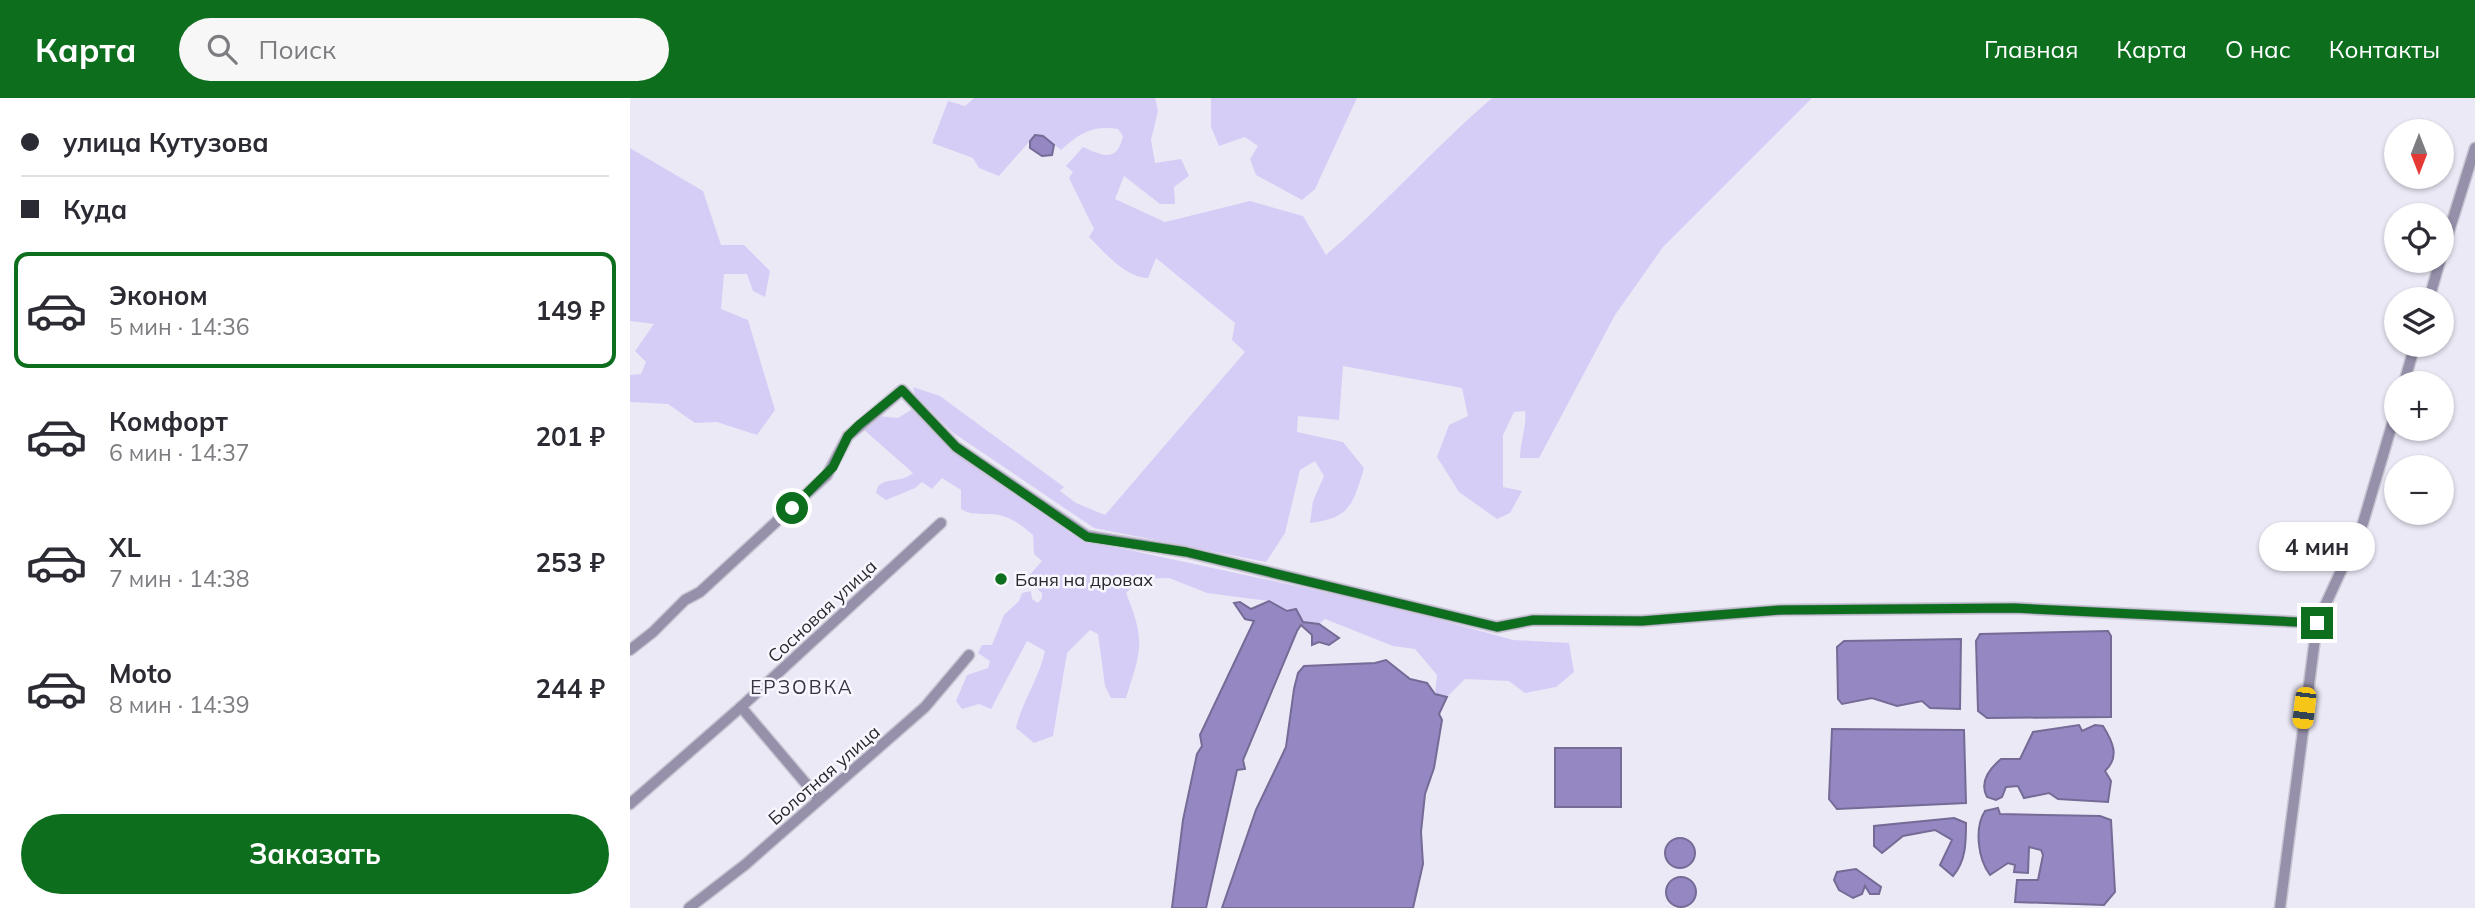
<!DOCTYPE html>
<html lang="ru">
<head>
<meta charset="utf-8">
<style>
	:root { --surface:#fff; --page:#f7f7f7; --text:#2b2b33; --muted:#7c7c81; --line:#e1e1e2; --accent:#0d6f1e }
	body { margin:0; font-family:Mulish,sans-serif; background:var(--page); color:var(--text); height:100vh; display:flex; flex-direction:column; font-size:26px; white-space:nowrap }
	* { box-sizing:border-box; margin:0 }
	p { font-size:23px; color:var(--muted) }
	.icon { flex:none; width:38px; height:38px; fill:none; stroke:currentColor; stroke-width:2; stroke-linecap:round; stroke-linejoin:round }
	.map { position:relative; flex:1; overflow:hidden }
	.sheet { display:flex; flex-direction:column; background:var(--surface); width:630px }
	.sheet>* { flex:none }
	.hud { display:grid; align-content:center; height:154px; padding:0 21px; background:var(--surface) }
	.needle { width:46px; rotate:180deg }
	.controls { position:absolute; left:1754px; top:21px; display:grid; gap:14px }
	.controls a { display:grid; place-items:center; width:70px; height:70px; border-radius:50%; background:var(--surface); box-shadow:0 2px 5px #0004; font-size:35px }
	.end { position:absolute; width:32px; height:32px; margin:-16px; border:9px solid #0d6f1e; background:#fff; box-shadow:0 0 0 4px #fff }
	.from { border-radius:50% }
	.bubble { position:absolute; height:49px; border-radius:24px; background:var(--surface); box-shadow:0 2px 5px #0004; font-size:23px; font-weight:700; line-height:49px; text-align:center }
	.car { position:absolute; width:21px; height:42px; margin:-21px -10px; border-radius:9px; box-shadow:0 0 5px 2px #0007; background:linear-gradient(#f5c518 24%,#345 0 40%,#f5c518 0 76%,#345 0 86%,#f5c518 0) }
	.hud b { display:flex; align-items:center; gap:24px; height:66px; font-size:26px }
	.hud b+b { border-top:2px solid var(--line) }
	.hud i { width:18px; height:18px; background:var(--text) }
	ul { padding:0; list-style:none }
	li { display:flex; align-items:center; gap:21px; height:116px; margin:0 14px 10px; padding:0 7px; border:4px solid transparent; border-radius:14px }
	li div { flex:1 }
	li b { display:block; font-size:26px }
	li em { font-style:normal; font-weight:700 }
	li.current { border-color:var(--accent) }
	li>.icon { width:63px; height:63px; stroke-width:1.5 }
	.primary-button { display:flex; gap:14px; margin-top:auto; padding:14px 21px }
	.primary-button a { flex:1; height:80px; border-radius:42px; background:var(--accent); color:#fff; font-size:28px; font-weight:700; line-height:80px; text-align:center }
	header { display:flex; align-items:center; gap:42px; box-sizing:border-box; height:98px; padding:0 35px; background:var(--accent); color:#fff }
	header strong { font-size:33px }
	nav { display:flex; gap:38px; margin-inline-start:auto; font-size:24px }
	.search { width:490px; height:63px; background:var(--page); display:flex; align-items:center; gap:18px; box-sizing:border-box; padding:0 24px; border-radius:38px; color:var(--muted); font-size:26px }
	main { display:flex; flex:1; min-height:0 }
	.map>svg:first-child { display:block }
</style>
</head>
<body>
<header>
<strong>Карта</strong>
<div class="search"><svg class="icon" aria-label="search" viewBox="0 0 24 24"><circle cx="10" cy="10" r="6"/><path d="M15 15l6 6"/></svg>Поиск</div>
<nav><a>Главная</a><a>Карта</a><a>О нас</a><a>Контакты</a></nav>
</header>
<main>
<section class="sheet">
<div class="hud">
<b><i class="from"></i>улица Кутузова</b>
<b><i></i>Куда</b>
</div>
<ul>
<li class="current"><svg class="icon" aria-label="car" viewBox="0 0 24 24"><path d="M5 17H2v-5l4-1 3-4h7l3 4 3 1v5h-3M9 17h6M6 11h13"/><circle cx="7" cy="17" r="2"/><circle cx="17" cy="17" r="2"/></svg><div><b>Эконом</b><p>5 мин · 14:36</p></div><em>149 ₽</em></li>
<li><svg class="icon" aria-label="car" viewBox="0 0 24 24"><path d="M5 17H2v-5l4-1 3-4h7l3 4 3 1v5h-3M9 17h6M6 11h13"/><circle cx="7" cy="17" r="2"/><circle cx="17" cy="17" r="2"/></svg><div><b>Комфорт</b><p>6 мин · 14:37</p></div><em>201 ₽</em></li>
<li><svg class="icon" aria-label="car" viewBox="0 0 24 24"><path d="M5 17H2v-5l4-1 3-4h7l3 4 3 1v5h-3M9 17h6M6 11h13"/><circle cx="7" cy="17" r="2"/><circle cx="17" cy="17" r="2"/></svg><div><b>XL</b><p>7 мин · 14:38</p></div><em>253 ₽</em></li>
<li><svg class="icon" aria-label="car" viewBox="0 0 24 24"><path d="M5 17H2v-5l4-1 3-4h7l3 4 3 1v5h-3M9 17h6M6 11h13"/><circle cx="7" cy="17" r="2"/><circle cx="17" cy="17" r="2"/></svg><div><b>Moto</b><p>8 мин · 14:39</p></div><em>244 ₽</em></li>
</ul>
<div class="primary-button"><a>Заказать</a></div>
</section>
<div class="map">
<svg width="1845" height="810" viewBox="0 0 1845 810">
	<rect width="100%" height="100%" fill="#ebe9f6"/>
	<g fill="#d6cdf7">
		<path d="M 344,0 L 525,0 L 528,13 L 521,42 L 525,65 L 551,61 L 559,78 L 544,89 L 545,106 L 530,106 L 494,78 L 485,101 L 535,124 L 620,103 L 673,118 L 696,157 C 754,107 804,50 862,0 L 1182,0 L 1033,149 L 985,217 L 909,360 L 890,360 C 890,343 897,329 895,313 L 884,314 L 873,337 L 873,389 L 892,393 L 880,415 L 867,421 L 829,394 L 807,359 L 819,327 L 838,318 L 832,290 L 713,268 L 709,322 L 668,318 L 667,334 L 713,344 L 734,370 C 723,407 720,420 680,425 L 683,403 L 694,378 L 685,363 L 670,372 L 655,435 L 636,464 L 464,430 L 322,334 L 285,297 L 283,289 L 310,298 L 434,389 L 430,393 L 446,405 L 475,417 L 615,254 L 602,242 L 605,225 L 526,160 L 518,180 C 496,180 474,154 459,139 L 464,131 L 439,80 L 443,74 L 436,68 L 453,49 C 473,58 487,65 493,38 L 488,31 C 462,27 450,35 431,52 L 413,38 L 405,37 L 369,78 L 349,70 L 343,60 L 302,45 L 318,3 L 335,8 Z"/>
		<path d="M 581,0 L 727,0 L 685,91 L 672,102 L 626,77 L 620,61 L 628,48 L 615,39 L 589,48 L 581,29 Z"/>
		<path d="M 0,50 L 73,93 L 91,147 L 114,147 L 140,173 L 135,199 L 123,193 L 117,176 L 94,176 L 91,211 L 118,222 L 145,312 L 127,337 L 87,324 L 65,325 L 38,306 L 0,304 L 0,277 L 11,276 L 16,264 L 5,253 L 24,226 L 0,223 Z"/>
		<path d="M 284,310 L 329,354 L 457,443 L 764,509 L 883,542 L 939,545 L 944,574 L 926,589 L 895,595 L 879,583 L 835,581 L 817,599 L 805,596 L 807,577 L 785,551 L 763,548 L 695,521 L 689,526 L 680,527 L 639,503 L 577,495 L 539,480 L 511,481 L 496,495 C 516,544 511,552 496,600 L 481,600 L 475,588 L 468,536 L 460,532 L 437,555 L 423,638 L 404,645 L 386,630 C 392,603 409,581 415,553 L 397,543 L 361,611 L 349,606 L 332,611 L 326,603 L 337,577 L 358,570 L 360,563 L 348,555 L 352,547 L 362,547 L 374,517 L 389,503 L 392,495 L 401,493 L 402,501 L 408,505 L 412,500 L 412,495 L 396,481 L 412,463 L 404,456 L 403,437 C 392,428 383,420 369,417 C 356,414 343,419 331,411 L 331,392 L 312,380 L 302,391 L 292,384 L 285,390 L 256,402 L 246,395 L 248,388 C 259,379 271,385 283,375 L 232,330 L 247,318 L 268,320 Z"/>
	</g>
	<g fill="#9587c2" stroke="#756b96" stroke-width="2">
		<path d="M 405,37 L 413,38 L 424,47 L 422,57 L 412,58 L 400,50 L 400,43 Z"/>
		<path d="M 639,503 L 657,513 L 666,511 L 673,524 L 689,526 L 709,540 L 699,547 L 689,544 L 682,547 L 682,537 L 671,527 L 667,533 L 613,662 L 615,671 L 607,672 L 576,810 L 542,810 L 553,722 L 567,656 L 572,648 L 570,637 L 624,523 L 615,521 L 604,505 L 610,504 L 621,511 Z"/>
		<path d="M 1478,533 L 1481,538 L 1481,619 L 1357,620 L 1348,613 L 1346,543 L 1350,536 Z"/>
		<path d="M 1331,541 L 1330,611 L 1300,610 L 1292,603 L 1267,608 L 1242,600 L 1212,606 L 1208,601 L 1207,549 L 1214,543 Z"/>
		<path d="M 756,562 L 780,581 L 797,585 L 805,596 L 817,599 L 809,616 L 812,622 L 804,670 L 795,696 L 791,734 L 793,766 L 783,810 L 592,810 L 626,712 L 656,649 L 664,591 L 668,575 L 674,568 L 745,565 Z"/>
		<path d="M 1449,627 L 1452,633 L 1465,627 L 1473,628 C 1483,644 1490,659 1475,673 L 1481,683 L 1478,704 L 1428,701 L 1419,695 L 1394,700 L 1388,688 L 1376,689 L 1372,699 L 1366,702 L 1357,699 C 1349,684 1359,671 1371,661 L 1390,661 L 1403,634 Z"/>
		<path d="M 1202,631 L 1334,632 L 1336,705 L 1207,711 L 1199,701 Z"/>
		<rect x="925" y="650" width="66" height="59"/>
		<path d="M 1368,710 L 1370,716 L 1470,718 L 1481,722 L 1485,794 L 1474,807 L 1385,804 L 1387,782 L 1408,782 L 1413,757 L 1411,752 L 1399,749 L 1398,775 L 1384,774 L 1385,767 L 1378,765 L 1360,777 C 1348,761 1344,730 1355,713 Z"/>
		<path d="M 1324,720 L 1336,725 C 1336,744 1336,763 1323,778 L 1310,767 L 1322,742 L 1305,732 L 1273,738 L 1252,755 L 1244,748 L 1244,728 Z"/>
		<circle cx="1050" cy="755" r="15"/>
		<path d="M 1226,771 L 1251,789 L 1249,796 L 1240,796 L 1235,788 L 1232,796 L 1223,800 L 1209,792 L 1204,782 L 1207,774 Z"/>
		<circle cx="1051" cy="794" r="15"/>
	</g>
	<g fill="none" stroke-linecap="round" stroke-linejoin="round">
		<g stroke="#c8c6d2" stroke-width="13">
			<g id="street">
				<path d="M 1811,159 L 1845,50"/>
				<path d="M 1799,201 L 1810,163"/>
				<path d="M 1774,285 L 1785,247"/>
				<path d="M 0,552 L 23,534 L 55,502 L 70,494 L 197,377 L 218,338 L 272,292 L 326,349 L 457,438 L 556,454 L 867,529 L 903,522 L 1012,523 L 1151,512 L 1384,510 L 1687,525"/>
				<path d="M 111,609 L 189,701"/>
				<path d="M 0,706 L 111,609 L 311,425"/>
				<path d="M 59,810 L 116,766 L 295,609 L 339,557"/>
				<path d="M 1650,810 L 1687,525 L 1733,425 L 1766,313"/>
			</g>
		</g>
		<use href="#street" stroke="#9690ab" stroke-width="10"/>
	</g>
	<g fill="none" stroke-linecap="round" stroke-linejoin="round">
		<path stroke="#0d6f1e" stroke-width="9" d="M 162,410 L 203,369 L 218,338 L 229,327 L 272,292 L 326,349 L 457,439 L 556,454 L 867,529 L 903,522 L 1012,523 L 1151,512 L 1384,510 L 1687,525"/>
	</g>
	<circle fill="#0d6f1e" stroke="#f8f7ff" stroke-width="2.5" cx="371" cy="481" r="7"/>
	<g text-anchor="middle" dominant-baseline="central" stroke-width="5" stroke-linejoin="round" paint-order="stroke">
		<g font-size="18" fill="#2a292e" stroke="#f8f7ff" text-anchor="start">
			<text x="385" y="481">Баня на дровах</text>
		</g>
		<g font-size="18" fill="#2a292e" stroke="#f8f7ff">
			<text transform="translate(192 513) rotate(-43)">Сосновая улица</text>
			<text transform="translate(194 677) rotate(-41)">Болотная улица</text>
		</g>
		<g font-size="19" letter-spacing="2" fill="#373540" stroke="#f8f7ff">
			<text x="172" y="589">ЕРЗОВКА</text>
		</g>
	</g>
</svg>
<div class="controls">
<a><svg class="needle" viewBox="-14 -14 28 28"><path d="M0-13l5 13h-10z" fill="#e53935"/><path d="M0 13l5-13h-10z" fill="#7c7c81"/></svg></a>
<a><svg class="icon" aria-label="locate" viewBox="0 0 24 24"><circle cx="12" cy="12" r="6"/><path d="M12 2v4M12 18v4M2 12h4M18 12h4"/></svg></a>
<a><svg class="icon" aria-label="layers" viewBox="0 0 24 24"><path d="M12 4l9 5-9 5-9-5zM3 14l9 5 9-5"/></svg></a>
<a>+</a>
<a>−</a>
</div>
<i class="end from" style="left:162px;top:410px"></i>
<i class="end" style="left:1687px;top:525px"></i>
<div class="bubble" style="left:1629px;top:424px;width:116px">4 мин</div>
<i class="car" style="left:1674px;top:610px;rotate:187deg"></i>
</div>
</main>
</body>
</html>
